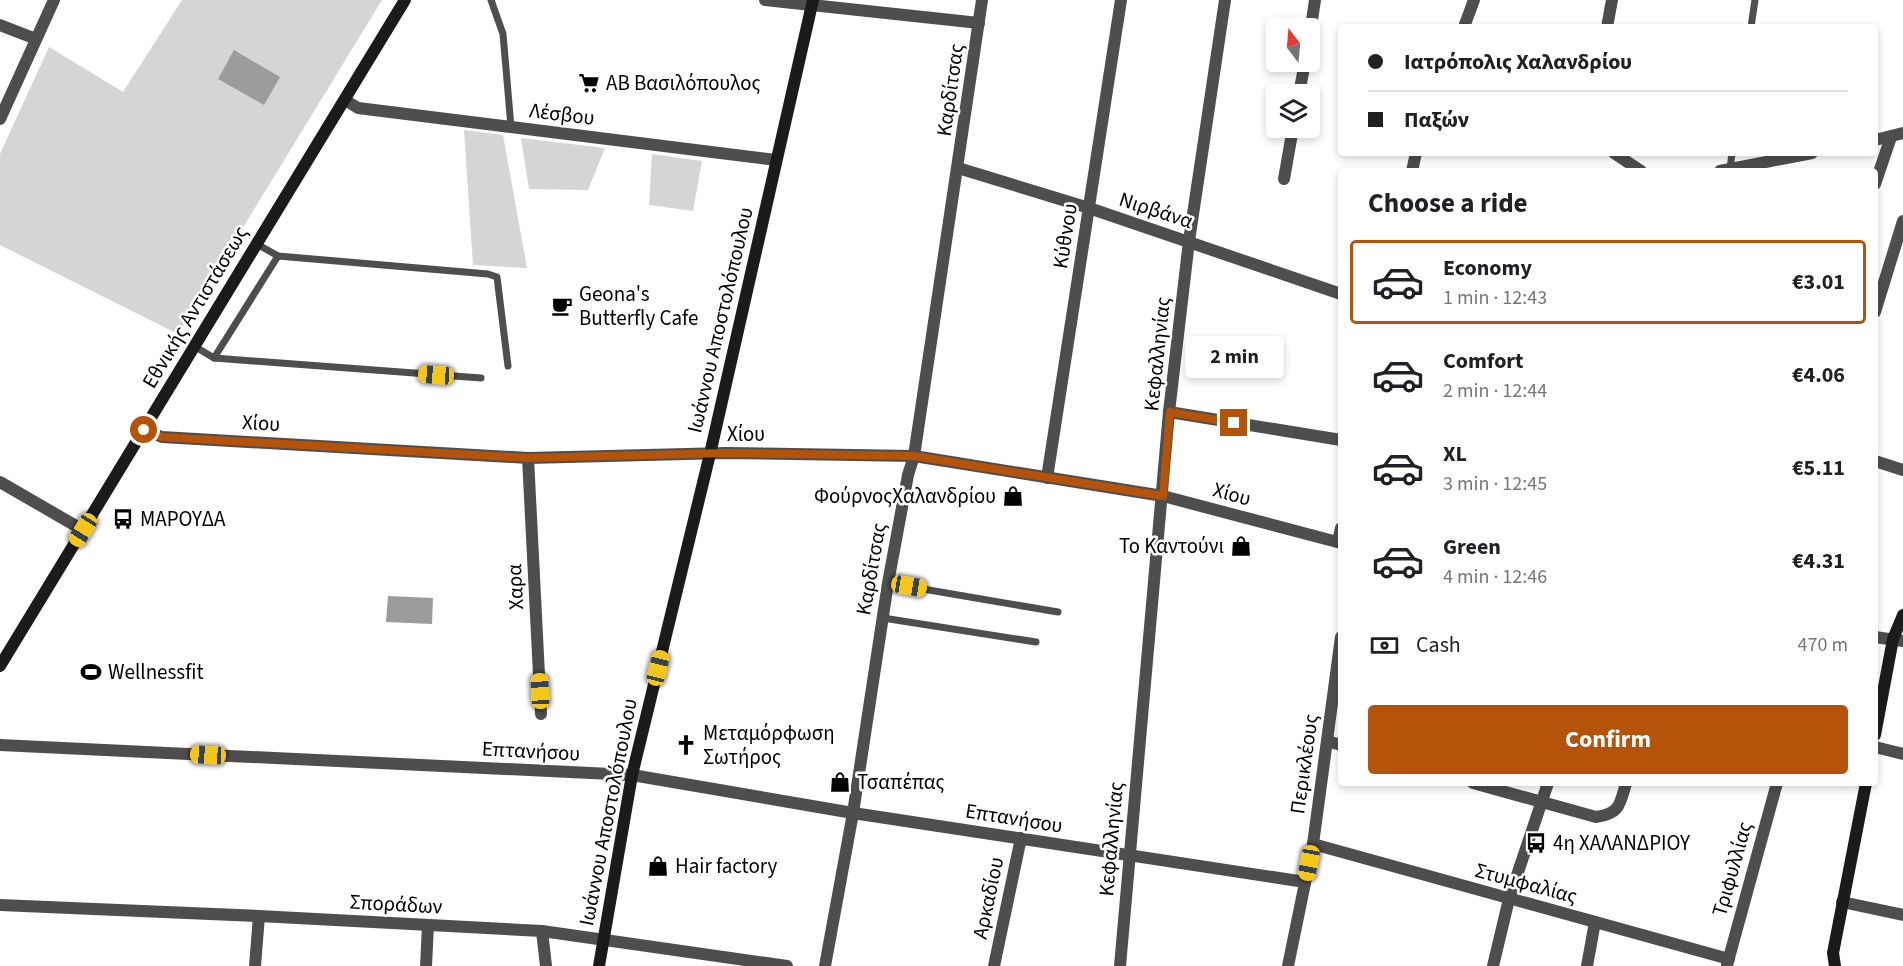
<!DOCTYPE html>
<html lang="en">
<head>
<meta charset="utf-8">
<style>
	:root { --surface:#fff; --page:#f2f2f2; --text:#202124; --muted:#757577; --line:#e0e0e0; --accent:#b45309 }
	body { margin:0; font-family:"Source Sans 3",sans-serif; background:var(--page); color:var(--text); height:100vh; display:flex; flex-direction:column; font-size:22px; white-space:nowrap }
	* { box-sizing:border-box; margin:0 }
	p { font-size:20px; color:var(--muted) }
	.icon { flex:none; width:33px; height:33px; fill:none; stroke:currentColor; stroke-width:2; stroke-linecap:round; stroke-linejoin:round }
	.map { position:relative; flex:1; overflow:hidden }
	.details { position:absolute; left:1338px; top:168px; width:540px; height:618px; display:flex; flex-direction:column; background:var(--surface); border-radius:6px; box-shadow:0 3px 9px #0003 }
	.details>* { flex:none }
	.top-card { position:absolute; left:1338px; top:24px; width:540px; height:132px; border-radius:6px; box-shadow:0 3px 9px #0003; display:grid; align-content:center; height:132px; padding:0 30px; background:var(--surface) }
	.needle { width:39px; rotate:344deg }
	.tools { position:absolute; left:1266px; top:18px; display:grid; gap:12px }
	.tools a { display:grid; place-items:center; width:54px; height:54px; border-radius:6px; background:var(--surface); box-shadow:0 3px 9px #0003; font-size:30px }
	.end { position:absolute; width:27px; height:27px; margin:-14px; border:8px solid #b45309; background:#fff; box-shadow:0 0 0 3px #fff }
	.from { border-radius:50% }
	.bubble { position:absolute; height:42px; border-radius:6px; background:var(--surface); box-shadow:0 3px 9px #0003; font-size:20px; font-weight:700; line-height:42px; text-align:center }
	.car { position:absolute; width:18px; height:36px; margin:-18px -9px; border-radius:8px; box-shadow:0 0 4px 2px #0007; background:linear-gradient(#f5c518 24%,#345 0 40%,#f5c518 0 76%,#345 0 86%,#f5c518 0) }
	.top-card b { display:flex; align-items:center; gap:21px; height:57px; font-size:22px }
	.top-card b+b { border-top:2px solid var(--line) }
	.top-card i { width:15px; height:15px; background:var(--text) }
	ul { padding:0; list-style:none }
	li { display:flex; align-items:center; gap:18px; height:84px; margin:0 12px 9px; padding:0 18px; border:3px solid transparent; border-radius:6px }
	li div { flex:1 }
	li b { display:block; font-size:22px }
	li em { font-style:normal; font-weight:700 }
	li.active { border-color:var(--accent) }
	li>.icon { width:54px; height:54px; stroke-width:1.5 }
	h2 { padding:0 30px; font-size:27px; line-height:72px }
	.pay { display:flex; align-items:center; gap:15px; height:66px; padding:0 30px; font-size:22px }
	.pay p { margin-inline-start:auto }
	.button { display:flex; gap:12px; margin-top:auto; padding:12px 30px }
	.button a { flex:1; height:69px; border-radius:6px; background:var(--accent); color:#fff; font-size:24px; font-weight:700; line-height:69px; text-align:center }
	.map>svg:first-child { display:block }
</style>
</head>
<body>
<div class="map">
<svg width="1903" height="966" viewBox="0 0 1903 966">
	<rect width="100%" height="100%" fill="#fff"/>
	<g fill="#d5d5d5">
		<path d="M 182,0 L 382,0 L 178,334 L 0,245 L 0,154 L 49,47 L 123,92 Z"/>
		<path d="M 464,130 L 503,135 L 527,268 L 473,265 Z"/>
		<path d="M 521,138 L 605,148 L 588,190 L 529,189 Z"/>
		<path d="M 652,154 L 702,161 L 693,211 L 649,205 Z"/>
	</g>
	<g fill="#9c9c9c">
		<path d="M 234,50 L 280,77 L 264,105 L 218,79 Z"/>
		<path d="M 388,596 L 433,598 L 432,624 L 386,622 Z"/>
	</g>
	<g fill="none" stroke-linecap="round" stroke-linejoin="round">
		<g stroke="#4e4e4e" stroke-width="7">
			<path d="M 491,0 L 503,34 L 511,127"/>
			<path d="M 1751,27 L 1755,0"/>
			<path d="M 1730,169 L 1732,153"/>
			<path d="M 257,244 L 278,256 L 488,274 L 497,277 L 508,366"/>
			<path d="M 278,256 L 214,358 L 481,378"/>
			<path d="M 194,346 L 214,358"/>
			<path d="M 888,583 L 1058,612"/>
			<path d="M 883,618 L 1036,642"/>
		</g>
		<g stroke="#4e4e4e" stroke-width="12">
			<path d="M 765,0 L 979,23"/>
			<path d="M 0,25 L 36,39"/>
			<path d="M 1464,27 L 1474,0"/>
			<path d="M 1607,27 L 1612,0"/>
			<path d="M 1310,34 L 1315,0"/>
			<path d="M 1299,94 L 1305,62"/>
			<path d="M 345,100 L 358,108 L 776,160"/>
			<path d="M 0,119 L 54,0"/>
			<path d="M 1875,140 L 1903,133"/>
			<path d="M 1614,153 L 1641,171"/>
			<path d="M 958,168 L 1089,208 L 1341,294"/>
			<path d="M 1412,171 L 1416,153"/>
			<path d="M 1720,171 L 1812,153"/>
			<path d="M 1284,179 L 1293,128"/>
			<path d="M 1875,184 L 1891,137"/>
			<path d="M 1875,312 L 1903,221"/>
			<path d="M 1169,412 L 1341,440"/>
			<path d="M 144,430 L 162,437 L 528,458 L 726,453 L 914,456 L 1163,496 L 1341,543"/>
			<path d="M 528,458 L 541,714"/>
			<path d="M 1875,461 L 1903,470"/>
			<path d="M 1047,478 L 1121,0"/>
			<path d="M 0,482 L 83,530"/>
			<path d="M 1338,542 L 1341,528"/>
			<path d="M 1875,637 L 1903,641"/>
			<path d="M 1327,741 L 1341,745"/>
			<path d="M 0,745 L 632,775 L 853,813 L 1305,882"/>
			<path d="M 1875,747 L 1903,754"/>
			<path d="M 1473,783 L 1596,817 C 1620,814 1620,804 1626,783"/>
			<path d="M 1313,844 L 1729,959"/>
			<path d="M 1842,902 L 1903,915"/>
			<path d="M 0,905 L 259,916 L 542,931 L 787,966"/>
			<path d="M 542,931 L 546,966"/>
			<path d="M 1727,965 L 1777,783"/>
			<path d="M 255,966 L 259,916"/>
			<path d="M 426,966 L 428,925"/>
			<path d="M 825,966 L 853,813 L 888,583 L 908,475 L 914,456 L 982,0"/>
			<path d="M 994,966 L 1021,838"/>
			<path d="M 1120,966 L 1169,412 L 1189,241 L 1225,0"/>
			<path d="M 1288,966 L 1313,844 L 1341,637"/>
			<path d="M 1493,966 L 1509,899 L 1548,783"/>
			<path d="M 1587,966 L 1595,922"/>
		</g>
		<g stroke="#1b1b1b" stroke-width="12">
			<path d="M 0,666 L 405,0"/>
			<path d="M 1875,735 L 1893,639 L 1903,615"/>
			<path d="M 599,966 L 632,775 L 710,454 L 813,0"/>
			<path d="M 1835,966 L 1833,953 L 1866,783"/>
		</g>
	</g>
	<g fill="none" stroke-linecap="round" stroke-linejoin="round">
		<path stroke="#b45309" stroke-width="8" d="M 144,430 L 162,437 L 528,458 L 726,453 L 914,456 L 1163,496 L 1170,412 L 1234,423"/>
	</g>
	<defs>
		<g id="supermarket-bare" transform="scale(1.62)"><path d="M-6-5.5h2.5l.6 2H6L4.5 2H-2.5L-4.4-4H-6ZM-1.5 3.2a1.3 1.3 0 1 0 .1 0ZM3 3.2a1.3 1.3 0 1 0 .1 0Z" fill="#000" stroke="#fff" stroke-width="2.5" paint-order="stroke"/></g>
		<g id="cafe-bare" transform="scale(1.62)"><path d="M-5.5-4.5H6V0H3Q3 3.5 0 3.5H-2.5Q-5.5 3.5-5.5 0ZM3-3.2v2h1.7v-2ZM-6 4.5H4V6H-6Z" fill="#000" stroke="#fff" stroke-width="2.5" paint-order="stroke"/></g>
		<g id="shop-bare" transform="scale(1.62)"><path d="M-5-2.5h2.3a2.7 3.5 0 0 1 5.4 0H5L5.5 6h-11ZM-1.5-2.5h3a1.5 2.3 0 0 0-3 0Z" fill="#000" stroke="#fff" stroke-width="2.5" paint-order="stroke"/></g>
		<g id="bus-bare" transform="scale(1.62)"><path d="M-5-6H5V4H4V6H2V4H-2V6H-4V4H-5ZM-3.5-4V0h7V-4ZM-3.5 1.2v1.5H-2V1.2ZM2 1.2v1.5H3.5V1.2Z" fill="#000" stroke="#fff" stroke-width="2.5" paint-order="stroke"/></g>
		<g id="stadium-bare" transform="scale(1.62)"><path d="M0-5a6.5 5 0 1 0 0 10a6.5 5 0 1 0 0-10ZM-3.5-1.8h7v3.6h-7Z" fill="#000" stroke="#fff" stroke-width="2.5" paint-order="stroke"/></g>
		<g id="church-bare" transform="scale(1.62)"><path d="M-1.2-6h2.4v3.5h3.3v2.4h-3.3V6h-2.4V-.1h-3.3v-2.4h3.3Z" fill="#000" stroke="#fff" stroke-width="2.5" paint-order="stroke"/></g>
	</defs>
	<g fill-rule="evenodd">
		<use href="#supermarket-bare" x="589" y="83"/>
		<use href="#cafe-bare" x="562" y="306"/>
		<use href="#shop-bare" x="1013" y="496"/>
		<use href="#bus-bare" x="123" y="519"/>
		<use href="#shop-bare" x="1241" y="546"/>
		<use href="#stadium-bare" x="91" y="672"/>
		<use href="#church-bare" x="686" y="745"/>
		<use href="#shop-bare" x="840" y="782"/>
		<use href="#bus-bare" x="1536" y="843"/>
		<use href="#shop-bare" x="658" y="866"/>
	</g>
	<g text-anchor="middle" dominant-baseline="central" stroke-width="5" stroke-linejoin="round" paint-order="stroke">
		<g font-size="21" fill="#000" stroke="#fff" text-anchor="start">
			<text x="606" y="83">ΑΒ Βασιλόπουλος</text>
			<text x="579" y="294">Geona's<tspan x="579" dy="24">Butterfly Cafe</tspan></text>
			<text x="996" y="496" text-anchor="end">ΦούρνοςΧαλανδρίου</text>
			<text x="140" y="519">ΜΑΡΟΥΔΑ</text>
			<text x="1224" y="546" text-anchor="end">Το Καντούνι</text>
			<text x="108" y="672">Wellnessfit</text>
			<text x="703" y="733">Μεταμόρφωση<tspan x="703" dy="24">Σωτήρος</tspan></text>
			<text x="857" y="782">Τσαπέπας</text>
			<text x="1553" y="843">4η ΧΑΛΑΝΔΡΙΟΥ</text>
			<text x="675" y="866">Hair factory</text>
		</g>
		<g font-size="21" fill="#000" stroke="#fff">
			<text transform="translate(950 90) rotate(-82)">Καρδίτσας</text>
			<text transform="translate(562 114) rotate(7)">Λέσβου</text>
			<text transform="translate(1156 210) rotate(18)">Νιρβάνα</text>
			<text transform="translate(1065 236) rotate(-81)">Κύθνου</text>
			<text transform="translate(195 307) rotate(-59)">Εθνικής Αντιστάσεως</text>
			<text transform="translate(720 320) rotate(-77)">Ιωάννου Αποστολόπουλου</text>
			<text transform="translate(1157 354) rotate(-84)">Κεφαλληνίας</text>
			<text transform="translate(261 423) rotate(3)">Χίου</text>
			<text x="746" y="434">Χίου</text>
			<text transform="translate(1232 494) rotate(15)">Χίου</text>
			<text transform="translate(871 569) rotate(-80)">Καρδίτσας</text>
			<text transform="translate(515 587) rotate(-93)">Χαρα</text>
			<text transform="translate(531 751) rotate(3)">Επτανήσου</text>
			<text transform="translate(1304 764) rotate(-82)">Περικλέους</text>
			<text transform="translate(608 812) rotate(-79)">Ιωάννου Αποστολόπουλου</text>
			<text transform="translate(1014 818) rotate(9)">Επτανήσου</text>
			<text transform="translate(1111 839) rotate(-85)">Κεφαλληνίας</text>
			<text transform="translate(1732 869) rotate(-74)">Τριφυλλίας</text>
			<text transform="translate(1526 883) rotate(15)">Στυμφαλίας</text>
			<text transform="translate(988 898) rotate(-78)">Αρκαδίου</text>
			<text transform="translate(396 904) rotate(3)">Σποράδων</text>
		</g>
	</g>
</svg>
<div class="tools">
<a><svg class="needle" viewBox="-14 -14 28 28"><path d="M0-13l5 13h-10z" fill="#e53935"/><path d="M0 13l5-13h-10z" fill="#757577"/></svg></a>
<a><svg class="icon" aria-label="layers" viewBox="0 0 24 24"><path d="M12 4l9 5-9 5-9-5zM3 14l9 5 9-5"/></svg></a>
</div>
<i class="end from" style="left:144px;top:430px"></i>
<i class="end" style="left:1234px;top:423px"></i>
<div class="bubble" style="left:1185px;top:336px;width:99px">2 min</div>
<i class="car" style="left:436px;top:375px;rotate:274deg"></i>
<i class="car" style="left:83px;top:530px;rotate:212deg"></i>
<i class="car" style="left:909px;top:586px;rotate:100deg"></i>
<i class="car" style="left:658px;top:668px;rotate:14deg"></i>
<i class="car" style="left:540px;top:691px;rotate:357deg"></i>
<i class="car" style="left:208px;top:755px;rotate:273deg"></i>
<i class="car" style="left:1309px;top:863px;rotate:191deg"></i>
<div class="top-card">
<b><i class="from"></i>Ιατρόπολις Χαλανδρίου</b>
<b><i></i>Παξών</b>
</div>
<section class="details">
<h2>Choose a ride</h2>
<ul>
<li class="active"><svg class="icon" aria-label="car" viewBox="0 0 24 24"><path d="M5 17H2v-5l4-1 3-4h7l3 4 3 1v5h-3M9 17h6M6 11h13"/><circle cx="7" cy="17" r="2"/><circle cx="17" cy="17" r="2"/></svg><div><b>Economy</b><p>1 min · 12:43</p></div><em>€3.01</em></li>
<li><svg class="icon" aria-label="car" viewBox="0 0 24 24"><path d="M5 17H2v-5l4-1 3-4h7l3 4 3 1v5h-3M9 17h6M6 11h13"/><circle cx="7" cy="17" r="2"/><circle cx="17" cy="17" r="2"/></svg><div><b>Comfort</b><p>2 min · 12:44</p></div><em>€4.06</em></li>
<li><svg class="icon" aria-label="car" viewBox="0 0 24 24"><path d="M5 17H2v-5l4-1 3-4h7l3 4 3 1v5h-3M9 17h6M6 11h13"/><circle cx="7" cy="17" r="2"/><circle cx="17" cy="17" r="2"/></svg><div><b>XL</b><p>3 min · 12:45</p></div><em>€5.11</em></li>
<li><svg class="icon" aria-label="car" viewBox="0 0 24 24"><path d="M5 17H2v-5l4-1 3-4h7l3 4 3 1v5h-3M9 17h6M6 11h13"/><circle cx="7" cy="17" r="2"/><circle cx="17" cy="17" r="2"/></svg><div><b>Green</b><p>4 min · 12:46</p></div><em>€4.31</em></li>
</ul>
<div class="pay"><svg class="icon" aria-label="cash" viewBox="0 0 24 24"><path d="M3 7h18v10H3z"/><circle cx="12" cy="12" r="2"/></svg>Cash<p>470 m</p></div>
<div class="button"><a>Confirm</a></div>
</section>
</div>
</body>
</html>
